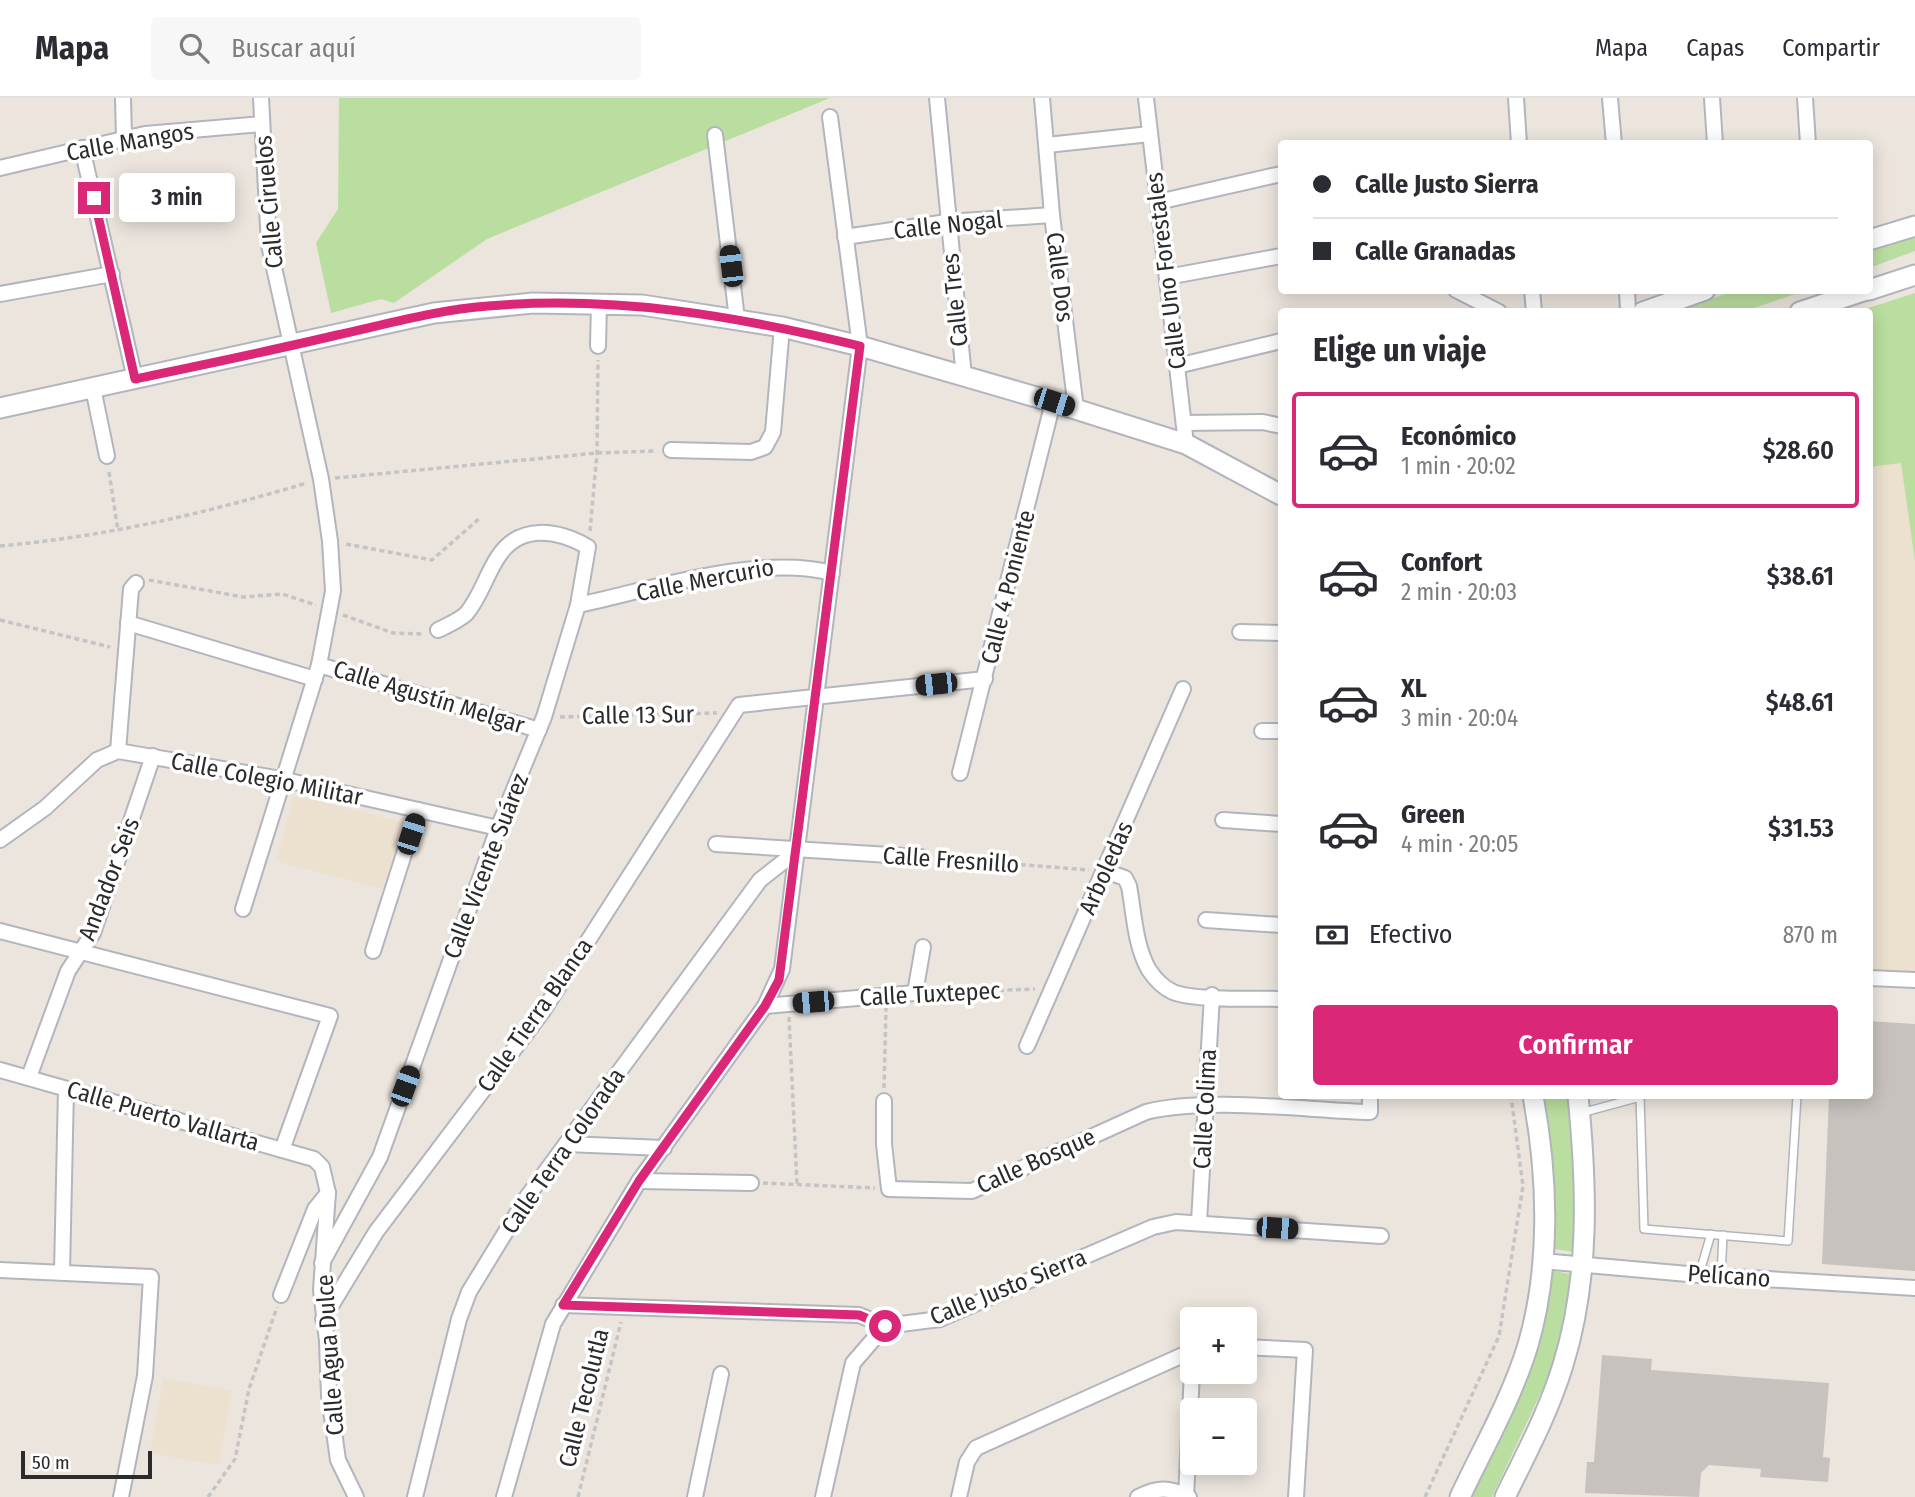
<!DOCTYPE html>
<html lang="es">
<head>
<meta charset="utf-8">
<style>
	:root { --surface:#fff; --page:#f7f7f7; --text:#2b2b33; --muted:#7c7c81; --line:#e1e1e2; --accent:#db2777 }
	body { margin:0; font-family:"Fira Sans Condensed",sans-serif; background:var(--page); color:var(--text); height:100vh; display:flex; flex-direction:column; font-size:26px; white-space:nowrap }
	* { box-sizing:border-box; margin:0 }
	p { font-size:23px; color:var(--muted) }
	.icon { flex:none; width:38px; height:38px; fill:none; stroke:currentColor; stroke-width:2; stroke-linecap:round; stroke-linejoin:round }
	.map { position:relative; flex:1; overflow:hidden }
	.panel { position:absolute; left:1278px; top:210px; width:595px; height:791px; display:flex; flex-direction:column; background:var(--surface); border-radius:7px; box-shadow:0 4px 18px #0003 }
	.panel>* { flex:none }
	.banner { position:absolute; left:1278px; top:42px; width:595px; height:154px; border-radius:7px; box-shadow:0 4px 18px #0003; display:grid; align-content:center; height:154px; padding:0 35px; background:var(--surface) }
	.fabs { position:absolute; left:1180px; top:1209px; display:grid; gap:14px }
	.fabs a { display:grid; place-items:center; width:77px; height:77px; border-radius:7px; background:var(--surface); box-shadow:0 4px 18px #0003; font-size:35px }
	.scale { position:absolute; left:21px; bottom:18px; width:131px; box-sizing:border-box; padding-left:7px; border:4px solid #2b2b2b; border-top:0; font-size:19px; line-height:24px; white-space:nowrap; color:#2b2b2b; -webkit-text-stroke:5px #fff; paint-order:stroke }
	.end { position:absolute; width:32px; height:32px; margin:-16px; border:9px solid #db2777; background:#fff; box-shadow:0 0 0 4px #fff }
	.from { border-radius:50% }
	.bubble { position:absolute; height:49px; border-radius:7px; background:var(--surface); box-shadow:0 4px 18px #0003; font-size:23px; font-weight:600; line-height:49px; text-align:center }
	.car { position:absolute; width:21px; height:42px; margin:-21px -10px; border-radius:9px; box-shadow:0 0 5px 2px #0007; background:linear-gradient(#222 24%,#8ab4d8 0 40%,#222 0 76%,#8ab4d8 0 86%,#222 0) }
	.banner b { display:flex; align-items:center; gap:24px; height:66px; font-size:26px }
	.banner b+b { border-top:2px solid var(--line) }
	.banner i { width:18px; height:18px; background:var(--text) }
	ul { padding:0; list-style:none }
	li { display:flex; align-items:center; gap:21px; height:116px; margin:0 14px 10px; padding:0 21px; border:4px solid transparent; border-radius:7px }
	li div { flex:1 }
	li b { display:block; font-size:26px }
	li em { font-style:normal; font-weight:600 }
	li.selected { border-color:var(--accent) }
	li>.icon { width:63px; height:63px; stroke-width:1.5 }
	h2 { padding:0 35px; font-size:32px; line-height:84px }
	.pay { display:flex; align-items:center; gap:18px; height:77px; padding:0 35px; font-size:26px }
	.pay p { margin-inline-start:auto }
	.action { display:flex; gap:14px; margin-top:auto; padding:14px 35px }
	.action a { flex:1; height:80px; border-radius:7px; background:var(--accent); color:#fff; font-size:28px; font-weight:600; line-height:80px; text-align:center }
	header { display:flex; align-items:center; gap:42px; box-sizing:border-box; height:98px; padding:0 35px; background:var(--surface); border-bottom:2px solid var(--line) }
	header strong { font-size:33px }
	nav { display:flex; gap:38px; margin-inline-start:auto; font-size:24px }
	.search { width:490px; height:63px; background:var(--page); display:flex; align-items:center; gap:18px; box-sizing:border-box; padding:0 24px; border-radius:7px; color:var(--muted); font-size:26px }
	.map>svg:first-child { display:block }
</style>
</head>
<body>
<header>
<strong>Mapa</strong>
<div class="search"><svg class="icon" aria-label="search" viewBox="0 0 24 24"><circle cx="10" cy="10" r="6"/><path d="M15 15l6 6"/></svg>Buscar aquí</div>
<nav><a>Mapa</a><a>Capas</a><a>Compartir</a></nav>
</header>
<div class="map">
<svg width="1915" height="1399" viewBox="0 0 1915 1399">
	<rect width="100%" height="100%" fill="#ece5de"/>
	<g fill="#ece0cf">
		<path d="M 1915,195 L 1915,875 L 1869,873 L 1869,214 L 1861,214 Z"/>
		<path d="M 294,697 L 405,725 L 383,791 L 276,763 Z"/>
		<path d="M 163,1280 L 232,1293 L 219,1367 L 150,1355 Z"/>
	</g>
	<g fill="#bade9f">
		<path d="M 339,0 L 830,0 L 487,141 L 394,205 L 381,201 L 331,215 L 316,145 L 338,111 Z"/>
		<path d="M 1915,135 L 1915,153 L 1869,170 L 1869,149 Z"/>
		<path d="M 1735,193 L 1804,193 L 1745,213 L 1670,214 Z"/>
		<path d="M 1915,195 L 1915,463 L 1901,365 L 1869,369 L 1869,214 L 1859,213 Z"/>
		<path d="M 1540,998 L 1572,998 L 1580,1075 L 1574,1154 L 1548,1150 Z"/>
		<path d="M 1549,1172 L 1579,1178 L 1553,1269 L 1492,1399 L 1467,1399 Z"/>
	</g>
	<g fill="#c7c2be">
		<path d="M 1869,923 L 1915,926 L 1915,1173 L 1822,1166 L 1829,998 L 1869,998 Z"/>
		<path d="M 1602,1257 L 1652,1261 L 1651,1272 L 1829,1285 L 1823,1359 L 1830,1360 L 1828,1384 L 1760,1379 L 1761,1371 L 1709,1367 L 1701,1375 L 1699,1399 L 1585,1395 L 1587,1364 L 1594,1364 Z"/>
	</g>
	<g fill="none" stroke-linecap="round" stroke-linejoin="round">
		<g stroke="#b2b5bd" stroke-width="10">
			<g id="lane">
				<path d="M 1640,998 L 1644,1131 L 1788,1143 L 1797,998"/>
				<path d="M 1581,1015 L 1640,999"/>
				<path d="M 1699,1177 L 1711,1136"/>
				<path d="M 1721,1178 L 1723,1137"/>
			</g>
		</g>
		<g stroke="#b2b5bd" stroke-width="18">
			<g id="street">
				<path d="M 123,0 L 124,40"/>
				<path d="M 937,0 L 964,279"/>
				<path d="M 1042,0 L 1052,117 L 1076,311"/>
				<path d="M 1146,0 L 1186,346"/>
				<path d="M 1516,0 L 1519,46"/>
				<path d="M 1610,0 L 1614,46"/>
				<path d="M 1712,0 L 1715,46"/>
				<path d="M 1805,0 L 1808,46"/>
				<path d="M 715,37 L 737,221"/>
				<path d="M 1047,47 L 1150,36"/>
				<path d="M 82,50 L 135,281"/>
				<path d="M 0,70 L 145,36 L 262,26"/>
				<path d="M 1158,104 L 1281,76"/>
				<path d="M 845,139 L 947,124 L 1052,117"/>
				<path d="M 1167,179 L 1281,158"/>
				<path d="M 1456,192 L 1499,214"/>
				<path d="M 1532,192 L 1534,214"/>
				<path d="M 1627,192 L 1628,214"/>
				<path d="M 0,196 L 112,176"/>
				<path d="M 598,248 L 599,204"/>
				<path d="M 1177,268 L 1281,243"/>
				<path d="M 93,290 L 107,358"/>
				<path d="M 1184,325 L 1263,324 L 1281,328"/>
				<path d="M 671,352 L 751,354 L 765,349 L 773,334 L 782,229"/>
				<path d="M 578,507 C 653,491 758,456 832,475"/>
				<path d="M 128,525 L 315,581"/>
				<path d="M 1240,534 L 1281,535"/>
				<path d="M 319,567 L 539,632"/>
				<path d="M 1262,633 L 1281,633"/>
				<path d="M 118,653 L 131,491 L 136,485"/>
				<path d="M 960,675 L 1053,304"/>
				<path d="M 1223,722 L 1281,726"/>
				<path d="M 0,742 L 45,710 L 97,662 L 118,653 L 281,681 L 498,730"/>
				<path d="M 716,746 L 921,759"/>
				<path d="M 1105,773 L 1125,780 L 1129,788 C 1134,815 1135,848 1149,872 C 1155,881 1164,890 1173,894 C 1195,903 1255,900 1281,901"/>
				<path d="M 243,811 L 319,567 L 333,493 L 330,443 L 321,381 L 269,147 L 261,0"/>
				<path d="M 1206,822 L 1281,827"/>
				<path d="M 0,833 L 330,918 L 282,1052"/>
				<path d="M 373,853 L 418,712"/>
				<path d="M 1869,880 L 1915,882"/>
				<path d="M 765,908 L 915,895 L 923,849"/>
				<path d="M 1027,948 L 1183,591"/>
				<path d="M 0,972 L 314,1061 L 322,1069 L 328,1095 L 321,1192 L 327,1243 L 329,1298 L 338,1362 L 356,1399"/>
				<path d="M 29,979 L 68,873 L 93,835 L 153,658"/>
				<path d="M 884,1003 L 884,1046 L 889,1091 L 972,1093 L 1146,1014 C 1208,999 1304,1012 1370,1014 L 1370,998"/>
				<path d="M 566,1046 L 664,1050"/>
				<path d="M 639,1083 L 751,1085"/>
				<path d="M 1199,1124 L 1212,897"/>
				<path d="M 1542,1163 L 1699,1177 L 1915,1190"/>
				<path d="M 322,1165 L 380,1059 L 498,730 L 544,619 L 578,507 L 588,449 C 558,432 520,425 498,459 C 486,477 480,500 466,516 C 458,523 448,527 438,532"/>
				<path d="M 0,1172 L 151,1179 L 145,1278 L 121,1399"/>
				<path d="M 62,1174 L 66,991"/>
				<path d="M 281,1197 L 315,1111 L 328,1095"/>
				<path d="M 563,1207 L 859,1217 L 885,1228 L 940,1221 L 1153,1129 L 1176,1124 L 1381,1138"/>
				<path d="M 323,1221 L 376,1134 L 543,913 L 739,607 L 985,581"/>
				<path d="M 1244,1249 L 1305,1252 L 1296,1399"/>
				<path d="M 415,1399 L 459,1221 L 469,1194 L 527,1099 L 760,782 L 797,753"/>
				<path d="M 504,1399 L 553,1226 L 639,1083 L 765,908 L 782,871 L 860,248 L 830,19"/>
				<path d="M 695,1399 L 721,1276"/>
				<path d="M 823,1399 L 853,1265 L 885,1228"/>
				<path d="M 959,1399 L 967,1364 L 976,1350 L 1192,1253"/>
				<path d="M 1138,1399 C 1158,1389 1169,1389 1189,1399"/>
				<path d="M 1186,1399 L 1192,1274"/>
			</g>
		</g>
		<g stroke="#b2b5bd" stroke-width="23">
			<g id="secondary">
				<path d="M 1869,142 L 1915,128"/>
				<path d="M 1869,192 L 1915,177"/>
				<path d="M 1643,214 L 1705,192"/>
				<path d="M 1800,214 L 1866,192"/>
				<path d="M 0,310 L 434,215 L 533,205 L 642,207 L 782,229 L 860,248 L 1053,304 L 1186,346 L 1281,397"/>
				<path d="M 1460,1399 C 1483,1350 1512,1300 1528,1247 C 1551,1168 1548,1078 1533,998"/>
				<path d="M 1505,1399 C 1526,1356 1549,1313 1563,1267 C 1590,1180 1587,1088 1578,998"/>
			</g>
		</g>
		<g stroke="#c4c4c4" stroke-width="3.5" stroke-dasharray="5 3.5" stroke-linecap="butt">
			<path d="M 109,374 L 118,433"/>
			<path d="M 335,380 L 597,355 L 655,353"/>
			<path d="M 590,433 L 597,355 L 598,262"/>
			<path d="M 346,446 L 432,462 L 481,419"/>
			<path d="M 0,448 C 109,438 202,416 307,385"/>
			<path d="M 149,482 L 243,499 L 282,496 L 316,507"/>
			<path d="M 343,517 L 393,535 L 423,536"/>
			<path d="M 0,522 L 110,549"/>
			<path d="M 560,619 L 717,615"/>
			<path d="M 936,760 L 1089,772"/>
			<path d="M 931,895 L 1035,891"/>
			<path d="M 789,919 L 797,1087"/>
			<path d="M 884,990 L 886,910"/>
			<path d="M 763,1085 L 875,1090"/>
			<path d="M 208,1399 L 235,1361 L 249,1291 L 277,1209"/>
			<path d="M 578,1399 L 621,1224"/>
			<path d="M 1425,1399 L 1499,1238 L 1523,1088 L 1511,998"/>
		</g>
		<use href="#lane" stroke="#fff" stroke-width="7"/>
		<use href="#street" stroke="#fff" stroke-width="14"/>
		<use href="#secondary" stroke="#fff" stroke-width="19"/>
	</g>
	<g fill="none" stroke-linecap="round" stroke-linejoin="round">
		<path stroke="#db2777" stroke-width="9" d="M 94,100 L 135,281 C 202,267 270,253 337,237 C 387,226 436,212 488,208 C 615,197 737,218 860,248 L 779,882 L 765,908 L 639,1083 L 563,1207 L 859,1217 L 885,1228"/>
	</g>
	<g text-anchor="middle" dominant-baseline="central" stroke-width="7" stroke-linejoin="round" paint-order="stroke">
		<g font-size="24" fill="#2b2b2b" stroke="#fff">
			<text transform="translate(130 44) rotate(-10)">Calle Mangos</text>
			<text transform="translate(269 104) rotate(-95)">Calle Ciruelos</text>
			<text transform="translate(948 127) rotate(-6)">Calle Nogal</text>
			<text transform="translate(1166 173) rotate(-97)">Calle Uno Forestales</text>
			<text transform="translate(1060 179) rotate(83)">Calle Dos</text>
			<text transform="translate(955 202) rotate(-96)">Calle Tres</text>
			<text transform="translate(705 482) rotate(-11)">Calle Mercurio</text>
			<text transform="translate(1008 489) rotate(-76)">Calle 4 Poniente</text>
			<text transform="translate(429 599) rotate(17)">Calle Agustín Melgar</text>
			<text transform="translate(638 617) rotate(-1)">Calle 13 Sur</text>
			<text transform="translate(267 681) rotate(11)">Calle Colegio Militar</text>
			<text transform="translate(951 762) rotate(4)">Calle Fresnillo</text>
			<text transform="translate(486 768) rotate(-69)">Calle Vicente Suárez</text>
			<text transform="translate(1106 770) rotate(-66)">Arboledas</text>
			<text transform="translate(109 781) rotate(-69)">Andador Seis</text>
			<text transform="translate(930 896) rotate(-3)">Calle Tuxtepec</text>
			<text transform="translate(535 917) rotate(-55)">Calle Tierra Blanca</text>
			<text transform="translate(1205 1011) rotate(-87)">Calle Colima</text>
			<text transform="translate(163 1018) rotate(16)">Calle Puerto Vallarta</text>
			<text transform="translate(563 1053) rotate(-55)">Calle Terra Colorada</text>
			<text transform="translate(1036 1063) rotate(-24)">Calle Bosque</text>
			<text transform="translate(1729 1178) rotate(4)">Pelícano</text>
			<text transform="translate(1008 1189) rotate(-22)">Calle Justo Sierra</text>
			<text transform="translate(330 1257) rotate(-94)">Calle Agua Dulce</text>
			<text transform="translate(584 1300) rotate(-76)">Calle Tecolutla</text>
		</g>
	</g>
</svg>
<div class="fabs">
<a>+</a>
<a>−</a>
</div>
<div class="scale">50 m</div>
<i class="end from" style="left:885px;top:1228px"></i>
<i class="end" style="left:94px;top:100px"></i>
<div class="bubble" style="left:119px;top:75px;width:116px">3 min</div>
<i class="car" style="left:731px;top:168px;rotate:353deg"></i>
<i class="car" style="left:1054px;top:304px;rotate:108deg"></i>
<i class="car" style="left:936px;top:586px;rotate:264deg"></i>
<i class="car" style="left:411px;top:736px;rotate:18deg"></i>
<i class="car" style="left:813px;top:904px;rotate:265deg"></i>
<i class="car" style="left:405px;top:988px;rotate:20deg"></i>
<i class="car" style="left:1277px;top:1130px;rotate:94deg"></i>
<div class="banner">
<b><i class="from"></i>Calle Justo Sierra</b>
<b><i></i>Calle Granadas</b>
</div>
<section class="panel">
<h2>Elige un viaje</h2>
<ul>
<li class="selected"><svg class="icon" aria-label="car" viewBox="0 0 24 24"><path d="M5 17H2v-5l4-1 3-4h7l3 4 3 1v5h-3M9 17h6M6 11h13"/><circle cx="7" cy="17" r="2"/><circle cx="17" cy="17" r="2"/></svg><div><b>Económico</b><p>1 min · 20:02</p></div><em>$28.60</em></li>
<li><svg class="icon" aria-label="car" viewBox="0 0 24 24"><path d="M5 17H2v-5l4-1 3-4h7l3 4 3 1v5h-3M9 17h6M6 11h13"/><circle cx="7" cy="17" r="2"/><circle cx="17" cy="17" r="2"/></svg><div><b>Confort</b><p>2 min · 20:03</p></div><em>$38.61</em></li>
<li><svg class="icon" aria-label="car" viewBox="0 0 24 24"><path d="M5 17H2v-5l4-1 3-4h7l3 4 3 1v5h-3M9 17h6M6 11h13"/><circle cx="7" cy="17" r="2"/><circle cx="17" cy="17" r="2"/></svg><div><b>XL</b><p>3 min · 20:04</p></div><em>$48.61</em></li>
<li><svg class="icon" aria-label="car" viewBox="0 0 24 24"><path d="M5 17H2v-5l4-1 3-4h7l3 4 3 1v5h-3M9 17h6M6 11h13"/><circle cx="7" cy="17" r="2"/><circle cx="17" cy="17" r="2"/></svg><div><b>Green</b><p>4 min · 20:05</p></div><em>$31.53</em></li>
</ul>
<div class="pay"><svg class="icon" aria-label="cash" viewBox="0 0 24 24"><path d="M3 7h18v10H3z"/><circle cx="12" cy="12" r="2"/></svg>Efectivo<p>870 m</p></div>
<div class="action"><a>Confirmar</a></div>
</section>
</div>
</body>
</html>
